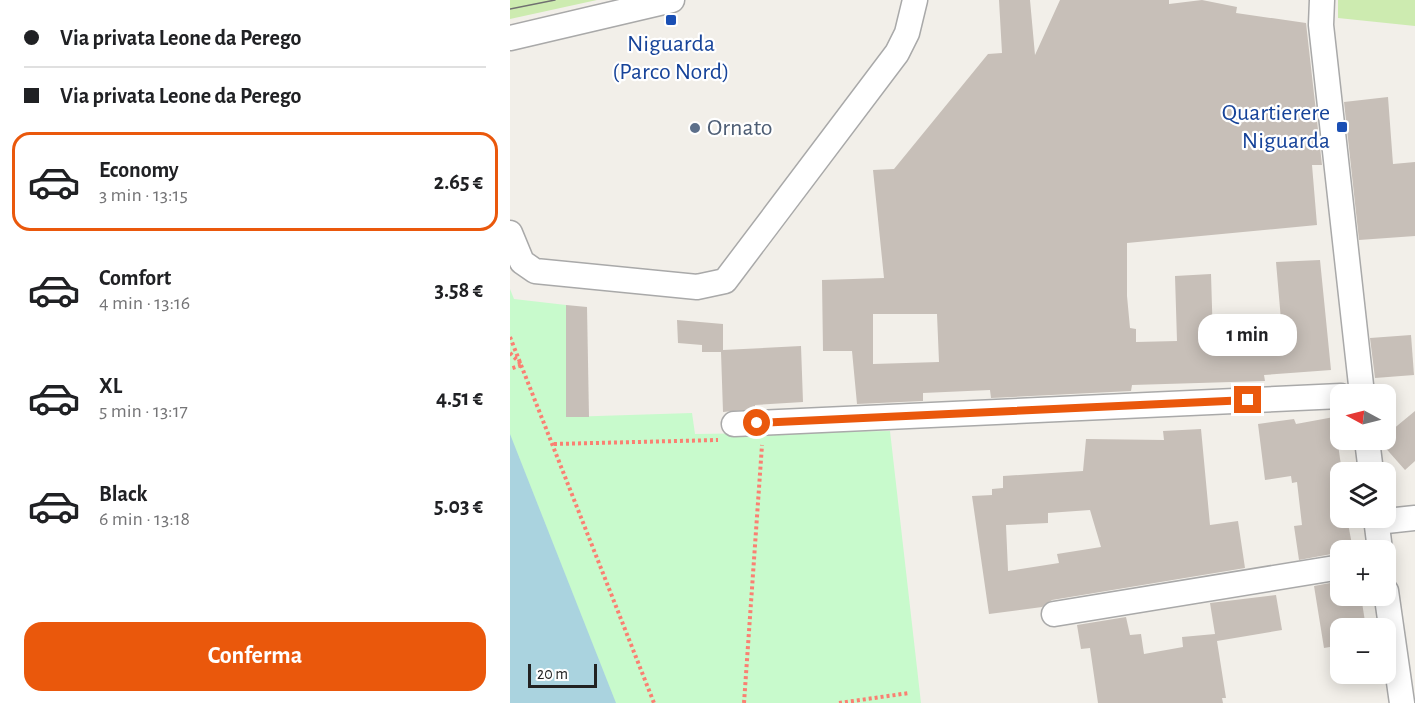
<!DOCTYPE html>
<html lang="it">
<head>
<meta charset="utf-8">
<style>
	:root { --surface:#fff; --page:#f2f2f2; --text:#202124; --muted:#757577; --line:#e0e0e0; --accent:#ea580c }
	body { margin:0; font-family:"Alegreya Sans",sans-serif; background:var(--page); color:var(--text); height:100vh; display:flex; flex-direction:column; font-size:22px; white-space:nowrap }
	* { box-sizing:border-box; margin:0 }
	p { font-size:20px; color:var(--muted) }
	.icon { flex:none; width:33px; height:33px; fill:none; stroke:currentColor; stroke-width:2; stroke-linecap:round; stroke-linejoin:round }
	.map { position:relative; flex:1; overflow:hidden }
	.side { display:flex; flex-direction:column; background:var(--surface); width:510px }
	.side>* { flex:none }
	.guide { display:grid; align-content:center; height:132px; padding:0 24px; background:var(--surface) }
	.needle { width:39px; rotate:277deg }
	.fabs { position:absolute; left:820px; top:384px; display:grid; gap:12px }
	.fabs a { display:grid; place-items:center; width:66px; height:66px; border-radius:12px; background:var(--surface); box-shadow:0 3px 15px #0003; font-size:30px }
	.scale { position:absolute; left:18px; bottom:15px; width:69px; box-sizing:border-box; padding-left:6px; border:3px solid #222; border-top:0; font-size:16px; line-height:21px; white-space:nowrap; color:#222; -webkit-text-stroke:4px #fff; paint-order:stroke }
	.end { position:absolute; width:27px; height:27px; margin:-14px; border:8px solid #ea580c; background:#fff; box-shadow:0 0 0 3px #fff }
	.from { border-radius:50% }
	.bubble { position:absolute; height:42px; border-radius:18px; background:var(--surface); box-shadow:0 3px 15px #0003; font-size:20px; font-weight:700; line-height:42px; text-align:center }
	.guide b { display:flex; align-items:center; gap:21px; height:57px; font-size:22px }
	.guide b+b { border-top:2px solid var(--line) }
	.guide i { width:15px; height:15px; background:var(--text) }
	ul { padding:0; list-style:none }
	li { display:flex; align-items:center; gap:18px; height:99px; margin:0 12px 9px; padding:0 12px; border:3px solid transparent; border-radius:18px }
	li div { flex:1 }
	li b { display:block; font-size:22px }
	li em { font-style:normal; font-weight:700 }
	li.active { border-color:var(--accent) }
	li>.icon { width:54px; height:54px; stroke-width:1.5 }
	.cta { display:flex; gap:12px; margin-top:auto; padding:12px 24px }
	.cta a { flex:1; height:69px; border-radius:18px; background:var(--accent); color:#fff; font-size:24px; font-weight:700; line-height:69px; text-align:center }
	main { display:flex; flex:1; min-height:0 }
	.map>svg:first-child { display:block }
</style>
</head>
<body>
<main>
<section class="side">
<div class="guide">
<b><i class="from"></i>Via privata Leone da Perego</b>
<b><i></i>Via privata Leone da Perego</b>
</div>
<ul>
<li class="active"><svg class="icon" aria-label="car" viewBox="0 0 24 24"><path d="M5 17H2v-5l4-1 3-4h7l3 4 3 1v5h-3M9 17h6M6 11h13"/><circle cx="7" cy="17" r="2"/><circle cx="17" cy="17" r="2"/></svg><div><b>Economy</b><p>3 min · 13:15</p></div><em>2.65 €</em></li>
<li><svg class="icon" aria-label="car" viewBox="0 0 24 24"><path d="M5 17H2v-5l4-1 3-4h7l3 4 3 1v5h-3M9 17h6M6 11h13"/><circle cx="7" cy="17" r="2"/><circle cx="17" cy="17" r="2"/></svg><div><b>Comfort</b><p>4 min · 13:16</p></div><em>3.58 €</em></li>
<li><svg class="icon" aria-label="car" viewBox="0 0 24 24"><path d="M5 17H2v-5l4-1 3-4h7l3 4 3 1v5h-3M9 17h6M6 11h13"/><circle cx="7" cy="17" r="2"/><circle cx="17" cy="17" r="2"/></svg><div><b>XL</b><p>5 min · 13:17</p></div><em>4.51 €</em></li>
<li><svg class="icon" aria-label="car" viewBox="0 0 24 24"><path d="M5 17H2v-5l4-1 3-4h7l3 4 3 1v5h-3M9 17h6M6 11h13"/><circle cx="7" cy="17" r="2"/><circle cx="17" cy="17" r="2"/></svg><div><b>Black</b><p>6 min · 13:18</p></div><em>5.03 €</em></li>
</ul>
<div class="cta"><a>Conferma</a></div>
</section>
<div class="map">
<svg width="905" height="703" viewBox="0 0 905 703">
	<rect width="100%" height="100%" fill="#f2efe9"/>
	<g fill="#cdebb0">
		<path d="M 0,0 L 87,0 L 0,19 Z"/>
		<path d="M 828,0 L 905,0 L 905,26 L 828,18 Z"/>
	</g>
	<path fill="#c8facc" d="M 0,289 L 4,299 L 56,305 L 56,417 L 182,413 L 185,434 L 380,431 L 411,703 L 0,703 Z"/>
	<path fill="#aad3df" d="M 0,434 L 106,703 L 0,703 Z"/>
	<g fill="#c7bfb8" fill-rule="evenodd">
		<path d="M 489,0 L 520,0 L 525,55 L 550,0 L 659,0 L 659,4 L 692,0 L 727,7 L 726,13 L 796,23 L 812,165 L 802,165 L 807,225 L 617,243 L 617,296 L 620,328 L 626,329 L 626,342 L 667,341 L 665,276 L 701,274 L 703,340 L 712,340 L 713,346 L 769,344 L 771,320 L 766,262 L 810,260 L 821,370 L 754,375 L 755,381 L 622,385 L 621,391 L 481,398 L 480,390 L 413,393 L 413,401 L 347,404 L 342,351 L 313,351 L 312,280 L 374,278 L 363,170 L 384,169 L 478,54 L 492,53 ZM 363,314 L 427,314 L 429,362 L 363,364 Z"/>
		<path d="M 878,97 L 883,164 L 905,162 L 905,236 L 849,240 L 834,102 Z"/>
		<path d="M 56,305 L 77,307 L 79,417 L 56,417 Z"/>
		<path d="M 167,320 L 213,324 L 213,350 L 291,346 L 293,402 L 245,405 L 245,409 L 213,412 L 211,352 L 192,352 L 192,345 L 168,343 Z"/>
		<path d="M 901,335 L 904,375 L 865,378 L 860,338 Z"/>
		<path d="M 905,411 L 905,461 L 895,470 L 872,444 L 871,440 L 876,440 L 876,435 Z"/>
		<path d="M 824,417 L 832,472 L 831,518 L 837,518 L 843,550 L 789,560 L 784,526 L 792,525 L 787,482 L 782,483 L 781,476 L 755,480 L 748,424 L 784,419 L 786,424 Z"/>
		<path d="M 691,429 L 700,525 L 728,521 L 735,568 L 542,600 L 532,607 L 479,614 L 462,496 L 482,495 L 482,489 L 493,488 L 493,476 L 573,471 L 576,439 L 654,440 L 653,431 ZM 580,510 L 591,547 L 547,554 L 549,563 L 498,571 L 496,525 L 538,523 L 538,513 Z"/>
		<path d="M 831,581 L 831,596 L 851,596 L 856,628 L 831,628 L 831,645 L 814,648 L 804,586 Z"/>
		<path d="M 766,595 L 772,630 L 707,641 L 716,698 L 712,698 L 713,703 L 588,703 L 580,648 L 571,649 L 567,625 L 616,617 L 620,635 L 631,634 L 634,654 L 673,647 L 672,637 L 705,634 L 700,603 Z"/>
	</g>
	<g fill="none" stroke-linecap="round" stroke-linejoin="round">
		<g stroke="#a9a9a9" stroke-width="27">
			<g id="minor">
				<path d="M 812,0 L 811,25 L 852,394"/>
				<path d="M 0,38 L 162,0"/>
				<path d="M 0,233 L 12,262 L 25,271 L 187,287 L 215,281 L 387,53 L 397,33 L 405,0"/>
				<path d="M 224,424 L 831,396"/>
				<path d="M 857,440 L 861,472"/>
				<path d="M 866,518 L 870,550"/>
				<path d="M 867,522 L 905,518"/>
				<path d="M 876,591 L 892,703"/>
				<path d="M 544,614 L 831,567"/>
			</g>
		</g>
		<g stroke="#fa8072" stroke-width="4" stroke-dasharray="3 3" stroke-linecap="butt">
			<path d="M 0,337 L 144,703"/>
			<path d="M 0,353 L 12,365 L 0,369"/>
			<path d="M 44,444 L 208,440"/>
			<path d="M 234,703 L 252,445"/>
			<path d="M 329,703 L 399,693"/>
		</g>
		<use href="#minor" stroke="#fff" stroke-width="24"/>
		<path stroke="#707070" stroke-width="1.5" d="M 0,9 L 45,0"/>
	</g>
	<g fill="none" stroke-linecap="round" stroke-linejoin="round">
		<path stroke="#ea580c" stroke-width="8" d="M 247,423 L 738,400"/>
	</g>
	<g fill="#1a4fb4" stroke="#fff" stroke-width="2">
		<rect x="155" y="14" width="12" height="12" rx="3"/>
		<rect x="826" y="121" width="12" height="12" rx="3"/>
	</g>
	<circle fill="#5c6f8a" stroke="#fff" stroke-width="2" cx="185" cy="128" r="6"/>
	<g text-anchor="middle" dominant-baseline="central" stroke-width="4.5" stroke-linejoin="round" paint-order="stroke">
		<g font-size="24" fill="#164399" stroke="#fff">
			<text x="161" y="44">Niguarda<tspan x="161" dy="28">(Parco Nord)</tspan></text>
			<text x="820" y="113" text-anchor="end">Quartierere<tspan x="820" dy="28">Niguarda</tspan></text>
		</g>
		<g font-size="24" fill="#4e5e75" stroke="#fff" text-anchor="start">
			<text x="197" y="128">Ornato</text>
		</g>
	</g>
</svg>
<div class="fabs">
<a><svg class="needle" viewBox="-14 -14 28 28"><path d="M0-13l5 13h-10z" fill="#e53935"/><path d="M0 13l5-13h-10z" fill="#757577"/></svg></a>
<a><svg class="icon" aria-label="layers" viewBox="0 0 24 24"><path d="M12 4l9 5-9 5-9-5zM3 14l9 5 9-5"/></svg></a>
<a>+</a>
<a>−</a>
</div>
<div class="scale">20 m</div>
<i class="end from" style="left:247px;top:423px"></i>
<i class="end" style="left:738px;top:400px"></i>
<div class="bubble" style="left:688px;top:314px;width:99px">1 min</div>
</div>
</main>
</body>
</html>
